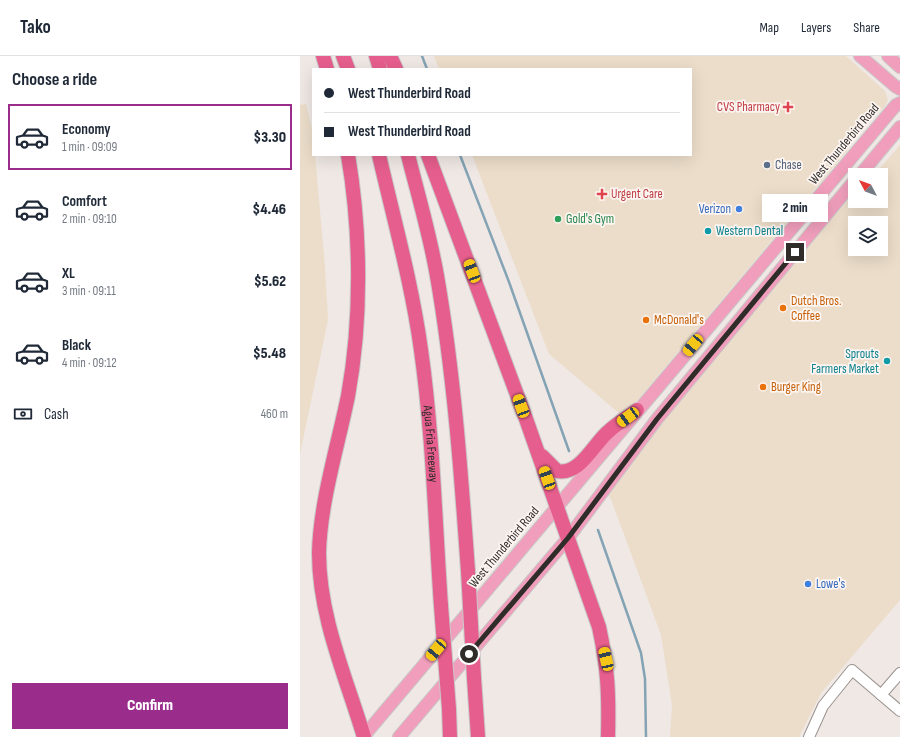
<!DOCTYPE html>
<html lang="en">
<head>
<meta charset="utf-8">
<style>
	:root { --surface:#fff; --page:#f6f6f7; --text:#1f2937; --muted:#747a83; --line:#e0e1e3; --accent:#9a2c8c }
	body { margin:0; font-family:"Sofia Sans Condensed",sans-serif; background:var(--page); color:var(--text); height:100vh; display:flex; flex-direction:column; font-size:15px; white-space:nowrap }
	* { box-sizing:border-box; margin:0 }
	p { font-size:13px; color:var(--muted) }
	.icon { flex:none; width:22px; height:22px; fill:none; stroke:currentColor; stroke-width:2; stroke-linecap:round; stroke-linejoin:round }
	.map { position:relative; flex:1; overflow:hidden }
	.side { display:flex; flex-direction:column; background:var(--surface); width:300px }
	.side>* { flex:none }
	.top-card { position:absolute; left:12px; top:12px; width:380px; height:88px; border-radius:0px; box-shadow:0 4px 16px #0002; display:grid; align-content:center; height:88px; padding:0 12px; background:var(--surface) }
	.needle { width:26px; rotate:311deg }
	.tools { position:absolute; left:548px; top:112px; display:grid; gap:8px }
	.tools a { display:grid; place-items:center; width:40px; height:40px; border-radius:0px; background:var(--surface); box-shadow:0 4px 16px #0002; font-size:20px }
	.end { position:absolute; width:18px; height:18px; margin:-9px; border:5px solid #2f2c2a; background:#fff; box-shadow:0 0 0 2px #fff }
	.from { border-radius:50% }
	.bubble { position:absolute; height:28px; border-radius:0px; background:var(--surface); box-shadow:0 4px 16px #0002; font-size:13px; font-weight:800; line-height:28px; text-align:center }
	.car { position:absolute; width:12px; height:24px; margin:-12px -6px; border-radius:5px; box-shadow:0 0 3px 1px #0007; background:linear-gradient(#f5c518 24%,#345 0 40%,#f5c518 0 76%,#345 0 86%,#f5c518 0) }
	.top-card b { display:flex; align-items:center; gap:14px; height:38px; font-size:15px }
	.top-card b+b { border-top:1px solid var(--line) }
	.top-card i { width:10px; height:10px; background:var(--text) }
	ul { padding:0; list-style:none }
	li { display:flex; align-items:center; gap:12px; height:66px; margin:0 8px 6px; padding:0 4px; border:2px solid transparent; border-radius:0px }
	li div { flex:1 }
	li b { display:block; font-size:15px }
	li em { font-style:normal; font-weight:800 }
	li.current { border-color:var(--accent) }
	li>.icon { width:36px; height:36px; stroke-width:1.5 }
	h2 { padding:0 12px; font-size:18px; line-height:48px }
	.pay { display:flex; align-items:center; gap:10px; height:44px; padding:0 12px; font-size:15px }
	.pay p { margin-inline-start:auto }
	.cta { display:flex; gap:8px; margin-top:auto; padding:8px 12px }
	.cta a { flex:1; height:46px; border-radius:0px; background:var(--accent); color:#fff; font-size:16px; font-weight:800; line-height:46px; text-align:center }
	header { display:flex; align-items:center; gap:24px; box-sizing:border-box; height:56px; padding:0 20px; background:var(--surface); border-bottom:1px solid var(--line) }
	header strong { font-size:19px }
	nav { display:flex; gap:22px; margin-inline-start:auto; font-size:14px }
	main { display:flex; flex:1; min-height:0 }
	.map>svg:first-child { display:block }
</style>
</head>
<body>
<header>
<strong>Tako</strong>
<nav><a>Map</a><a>Layers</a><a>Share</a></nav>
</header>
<main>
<section class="side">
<h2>Choose a ride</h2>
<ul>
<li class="current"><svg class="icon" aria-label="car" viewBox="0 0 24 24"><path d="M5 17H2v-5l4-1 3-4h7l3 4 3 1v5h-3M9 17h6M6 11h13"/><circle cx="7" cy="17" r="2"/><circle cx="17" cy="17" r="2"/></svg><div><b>Economy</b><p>1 min · 09:09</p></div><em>$3.30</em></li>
<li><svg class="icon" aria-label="car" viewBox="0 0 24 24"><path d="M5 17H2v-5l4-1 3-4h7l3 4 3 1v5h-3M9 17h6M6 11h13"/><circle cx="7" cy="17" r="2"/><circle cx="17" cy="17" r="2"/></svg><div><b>Comfort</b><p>2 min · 09:10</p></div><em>$4.46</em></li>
<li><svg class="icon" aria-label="car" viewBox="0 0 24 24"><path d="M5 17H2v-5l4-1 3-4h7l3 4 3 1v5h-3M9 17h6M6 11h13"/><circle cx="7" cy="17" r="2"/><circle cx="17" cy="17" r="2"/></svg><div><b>XL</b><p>3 min · 09:11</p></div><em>$5.62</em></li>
<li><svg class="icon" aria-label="car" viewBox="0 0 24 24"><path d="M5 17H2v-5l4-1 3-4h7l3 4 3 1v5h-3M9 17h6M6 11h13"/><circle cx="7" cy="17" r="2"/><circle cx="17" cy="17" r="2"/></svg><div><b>Black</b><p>4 min · 09:12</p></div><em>$5.48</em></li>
</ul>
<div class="pay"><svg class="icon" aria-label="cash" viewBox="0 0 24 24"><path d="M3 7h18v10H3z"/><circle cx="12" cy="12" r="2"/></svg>Cash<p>460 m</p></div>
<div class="cta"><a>Confirm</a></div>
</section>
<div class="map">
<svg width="600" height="681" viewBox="0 0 600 681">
	<rect width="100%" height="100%" fill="#efe8e4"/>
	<g fill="#ecddca" fill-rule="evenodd">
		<path d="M 134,0 L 546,0 L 585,35 L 588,44 L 584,52 L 568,63 L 551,83 L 547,95 L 331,352 L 320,358 L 249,298 L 172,99 L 391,99 L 391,13 L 139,13 Z"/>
		<path d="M 6,48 L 13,78 L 13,99 L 15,99 L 25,211 L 28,264 L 0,398 L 0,49 Z"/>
		<path d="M 600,89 L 600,544 L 521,637 L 499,681 L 370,681 L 372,649 L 361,579 L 311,443 L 308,439 L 369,357 L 538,155 L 555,137 L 555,145 L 581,145 L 581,119 L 574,119 ZM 555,167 L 581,167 L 581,193 L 555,193 Z"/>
	</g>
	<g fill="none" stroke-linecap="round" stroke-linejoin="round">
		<g stroke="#84a3b4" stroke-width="2.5">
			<path d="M 122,0 L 127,13"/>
			<path d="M 160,99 L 209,226 L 269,395"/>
			<path d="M 298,474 L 341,597 L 345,623 L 346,681"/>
		</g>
		<g stroke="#99928e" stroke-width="12">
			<g id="minor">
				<path d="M 581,639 L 600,617"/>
				<path d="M 509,681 L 523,650 L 552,614 L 600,655"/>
			</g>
		</g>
		<g stroke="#c9c8c8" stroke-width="14">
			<g id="major">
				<path d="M 560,0 L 595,30 L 600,33"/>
				<path d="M 588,0 L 600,11"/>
				<path d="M 560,119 L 600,71"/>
				<path d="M 63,681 L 596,49 L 600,47"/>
				<path d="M 99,681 L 268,482 L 357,363 L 555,124"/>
			</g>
		</g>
		<g stroke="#c9c8c8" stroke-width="16">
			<g id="highway">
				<path d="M 23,0 L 27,13"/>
				<path d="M 43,0 L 48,13"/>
				<path d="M 76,0 L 80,13"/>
				<path d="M 90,0 L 96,13"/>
				<path d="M 48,99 C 61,176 62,263 48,340 C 38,389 20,447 19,497 C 19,561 46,621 64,681"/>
				<path id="s1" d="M 79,99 C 94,164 112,228 121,294 C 133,379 135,465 141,550"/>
				<path d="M 108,99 C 118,139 130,179 137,220 C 154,318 161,416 168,515"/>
				<path d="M 128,99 L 226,363 L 299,571 C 308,612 309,639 308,681"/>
				<path d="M 242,400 L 257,415 C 280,420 294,387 309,375 C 318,367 328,361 337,354"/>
				<path d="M 174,622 L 178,681"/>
				<path d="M 149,653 L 150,681"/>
			</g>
		</g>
		<use href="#minor" stroke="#fff" stroke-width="10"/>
		<use href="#major" stroke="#f09ebb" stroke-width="12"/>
		<use href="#highway" stroke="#e65e8d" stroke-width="14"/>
		<g stroke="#c9c8c8" stroke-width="16" stroke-linecap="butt">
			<g id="highway-bridge">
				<path d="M 168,515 L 174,622"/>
				<path d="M 141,550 L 149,653"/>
			</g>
		</g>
		<use href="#highway-bridge" stroke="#e65e8d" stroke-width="14"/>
	</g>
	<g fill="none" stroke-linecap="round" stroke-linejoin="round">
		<path stroke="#2f2c2a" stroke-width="5" d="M 169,598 L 268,482 L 357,363 L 495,196"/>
	</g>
	<g fill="#e0444e" stroke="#fdf5f1" stroke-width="1.5">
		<path d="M486 45h4v4h4v4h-4v4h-4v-4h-4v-4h4z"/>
		<path d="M300 132h4v4h4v4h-4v4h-4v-4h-4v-4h4z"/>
	</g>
	<circle fill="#5c6f8a" stroke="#fdf5f1" stroke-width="1.5" cx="467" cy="109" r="4"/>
	<g fill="#3f7fe0" stroke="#fdf5f1" stroke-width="1.5">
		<circle cx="439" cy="153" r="4"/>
		<circle cx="508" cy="528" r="4"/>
	</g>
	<circle fill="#2e9e5b" stroke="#fdf5f1" stroke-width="1.5" cx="258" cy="163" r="4"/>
	<g fill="#0f9aa8" stroke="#fdf5f1" stroke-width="1.5">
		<circle cx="408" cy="175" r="4"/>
		<circle cx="587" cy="305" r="4"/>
	</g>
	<g fill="#e8710a" stroke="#fdf5f1" stroke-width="1.5">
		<circle cx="483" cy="252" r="4"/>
		<circle cx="346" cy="264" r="4"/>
		<circle cx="463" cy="331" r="4"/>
	</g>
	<g text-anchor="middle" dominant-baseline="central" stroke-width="3.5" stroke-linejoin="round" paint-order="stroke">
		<g font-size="13" fill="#be3a42" stroke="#fdf5f1" text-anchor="end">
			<text x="480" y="51">CVS Pharmacy</text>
			<text x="311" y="138" text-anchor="start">Urgent Care</text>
		</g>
		<g font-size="13" fill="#2f2c2a" stroke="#fdf5f1">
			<text transform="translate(544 88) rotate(-50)">West Thunderbird Road</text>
			<text stroke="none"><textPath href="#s1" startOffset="294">Agua Fria Freeway</textPath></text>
			<text transform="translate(204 491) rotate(-50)">West Thunderbird Road</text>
		</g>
		<g font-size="13" fill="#4e5e75" stroke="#fdf5f1" text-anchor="start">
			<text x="475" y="109">Chase</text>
		</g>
		<g font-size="13" fill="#366cbe" stroke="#fdf5f1" text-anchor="end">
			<text x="431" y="153">Verizon</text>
			<text x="516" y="528" text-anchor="start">Lowe's</text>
		</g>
		<g font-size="13" fill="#27864d" stroke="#fdf5f1" text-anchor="start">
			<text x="266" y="163">Gold's Gym</text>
		</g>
		<g font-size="13" fill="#0d838f" stroke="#fdf5f1" text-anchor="start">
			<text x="416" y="175">Western Dental</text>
			<text x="579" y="298" text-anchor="end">Sprouts<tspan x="579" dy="15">Farmers Market</tspan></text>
		</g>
		<g font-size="13" fill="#c56008" stroke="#fdf5f1" text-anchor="start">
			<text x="491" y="245">Dutch Bros.<tspan x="491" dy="15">Coffee</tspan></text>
			<text x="354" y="264">McDonald's</text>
			<text x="471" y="331">Burger King</text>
		</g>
	</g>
</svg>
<div class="tools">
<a><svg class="needle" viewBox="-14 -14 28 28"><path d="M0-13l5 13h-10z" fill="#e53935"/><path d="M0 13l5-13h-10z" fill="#747a83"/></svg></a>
<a><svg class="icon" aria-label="layers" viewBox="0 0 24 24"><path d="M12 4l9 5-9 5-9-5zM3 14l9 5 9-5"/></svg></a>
</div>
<i class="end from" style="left:169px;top:598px"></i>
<i class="end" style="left:495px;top:196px"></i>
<div class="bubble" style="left:462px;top:138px;width:66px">2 min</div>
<i class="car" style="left:172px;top:215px;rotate:339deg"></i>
<i class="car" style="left:393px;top:289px;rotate:220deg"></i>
<i class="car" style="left:221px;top:350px;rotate:340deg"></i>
<i class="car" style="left:328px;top:361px;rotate:234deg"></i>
<i class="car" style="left:247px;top:422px;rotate:340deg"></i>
<i class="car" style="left:136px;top:594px;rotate:220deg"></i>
<i class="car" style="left:306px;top:603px;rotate:347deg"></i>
<div class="top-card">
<b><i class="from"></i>West Thunderbird Road</b>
<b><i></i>West Thunderbird Road</b>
</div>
</div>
</main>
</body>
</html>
